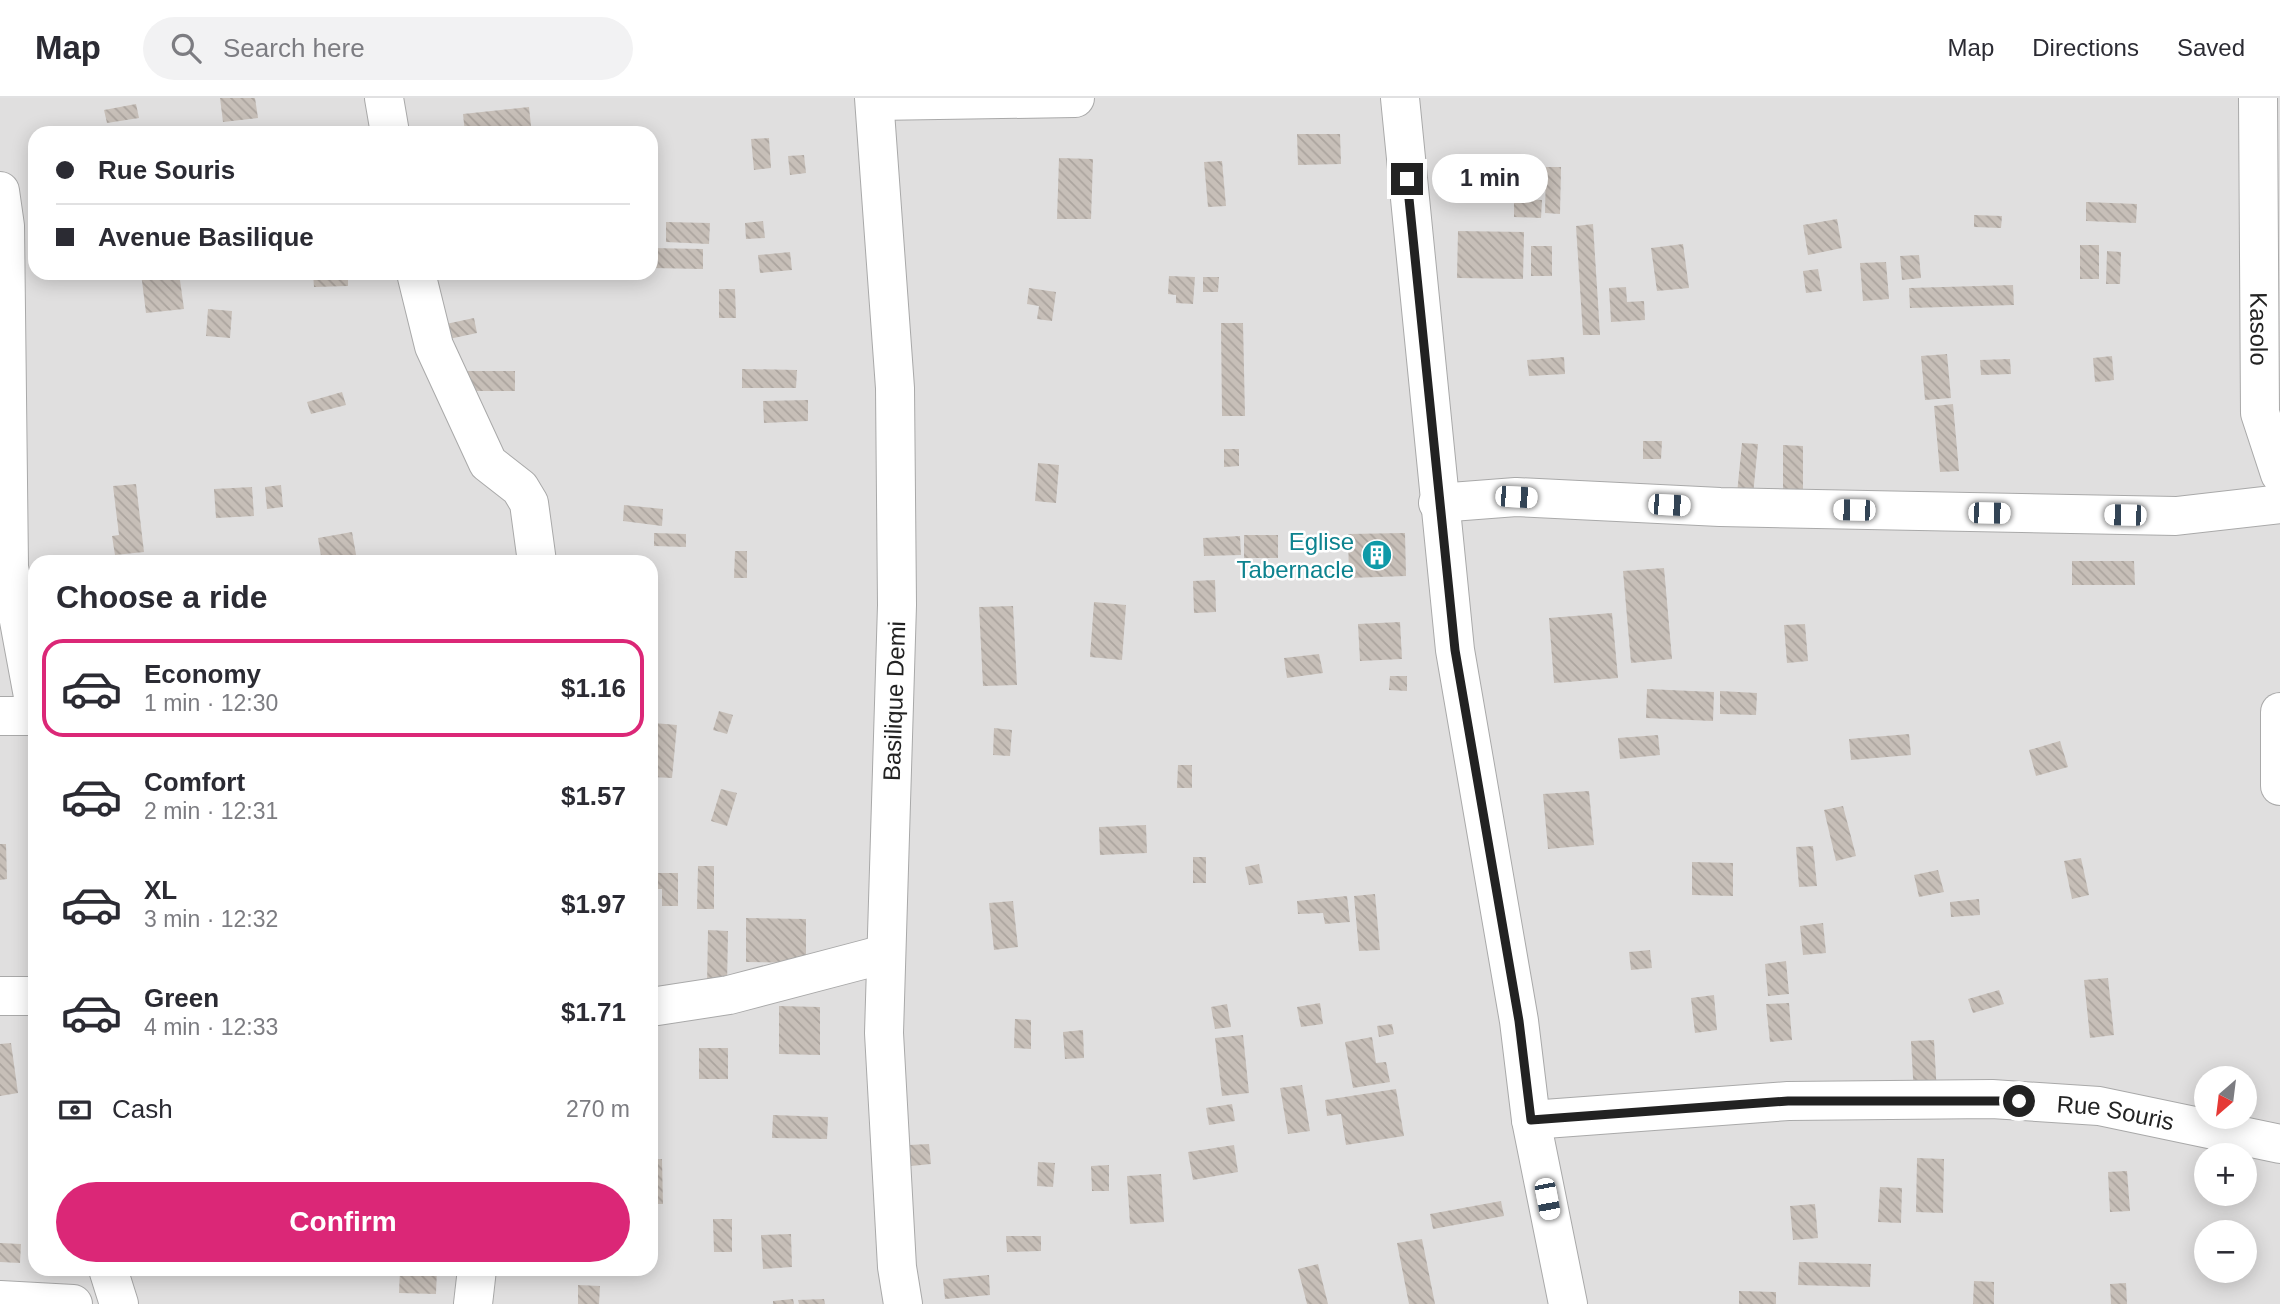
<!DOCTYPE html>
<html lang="en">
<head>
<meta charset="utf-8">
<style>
	:root { --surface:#fff; --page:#f2f2f3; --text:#2b2b33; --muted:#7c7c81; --line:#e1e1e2; --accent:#db2777 }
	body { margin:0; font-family:Helvetica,sans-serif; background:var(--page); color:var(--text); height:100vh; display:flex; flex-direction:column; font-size:26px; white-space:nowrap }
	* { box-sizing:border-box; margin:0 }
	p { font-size:23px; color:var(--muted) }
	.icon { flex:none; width:38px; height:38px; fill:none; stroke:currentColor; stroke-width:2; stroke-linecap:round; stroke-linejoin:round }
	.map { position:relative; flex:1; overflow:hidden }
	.drawer { position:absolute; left:28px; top:457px; width:630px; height:721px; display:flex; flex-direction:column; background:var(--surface); border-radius:21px; box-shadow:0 4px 18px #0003 }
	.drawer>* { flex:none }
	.banner { position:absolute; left:28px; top:28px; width:630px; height:154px; border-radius:21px; box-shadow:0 4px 18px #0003; display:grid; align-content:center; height:154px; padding:0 28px; background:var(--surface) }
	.needle { width:46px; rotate:208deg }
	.buttons { position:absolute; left:2194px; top:968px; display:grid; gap:14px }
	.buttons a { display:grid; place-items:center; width:63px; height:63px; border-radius:50%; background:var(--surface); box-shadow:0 4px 18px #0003; font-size:35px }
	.end { position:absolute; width:32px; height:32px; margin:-16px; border:9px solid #222; background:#fff; box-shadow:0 0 0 4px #fff }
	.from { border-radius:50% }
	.bubble { position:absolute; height:49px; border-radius:24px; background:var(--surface); box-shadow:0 4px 18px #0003; font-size:23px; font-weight:800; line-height:49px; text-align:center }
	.car { position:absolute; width:21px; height:42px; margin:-21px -10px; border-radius:9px; box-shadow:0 0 5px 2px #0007; background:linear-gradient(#fff 24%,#345 0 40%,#fff 0 76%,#345 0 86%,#fff 0) }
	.banner b { display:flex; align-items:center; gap:24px; height:66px; font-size:26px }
	.banner b+b { border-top:2px solid var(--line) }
	.banner i { width:18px; height:18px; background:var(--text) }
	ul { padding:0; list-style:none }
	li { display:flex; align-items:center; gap:21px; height:98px; margin:0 14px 10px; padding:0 14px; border:4px solid transparent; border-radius:21px }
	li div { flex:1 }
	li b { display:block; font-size:26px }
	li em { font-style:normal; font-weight:800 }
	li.active { border-color:var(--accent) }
	li>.icon { width:63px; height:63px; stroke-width:1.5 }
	h2 { padding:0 28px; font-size:32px; line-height:84px }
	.pay { display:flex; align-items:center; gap:18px; height:77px; padding:0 28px; font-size:26px }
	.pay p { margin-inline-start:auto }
	.action { display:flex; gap:14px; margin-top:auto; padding:14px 28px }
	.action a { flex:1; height:80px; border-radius:42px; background:var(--accent); color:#fff; font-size:28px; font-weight:800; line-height:80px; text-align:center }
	header { display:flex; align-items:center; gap:42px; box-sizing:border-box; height:98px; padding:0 35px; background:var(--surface); border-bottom:2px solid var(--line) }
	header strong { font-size:33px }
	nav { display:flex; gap:38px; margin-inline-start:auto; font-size:24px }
	.search { width:490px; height:63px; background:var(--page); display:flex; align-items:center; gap:18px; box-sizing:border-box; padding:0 24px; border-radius:38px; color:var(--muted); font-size:26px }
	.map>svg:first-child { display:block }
</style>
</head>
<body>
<header>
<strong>Map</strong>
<div class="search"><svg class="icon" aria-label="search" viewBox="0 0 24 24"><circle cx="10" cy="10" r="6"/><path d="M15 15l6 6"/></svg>Search here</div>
<nav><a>Map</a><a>Directions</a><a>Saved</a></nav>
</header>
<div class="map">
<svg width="2280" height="1206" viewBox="0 0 2280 1206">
	<defs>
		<pattern id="building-back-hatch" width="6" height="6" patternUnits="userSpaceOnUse" patternTransform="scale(1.75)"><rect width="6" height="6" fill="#c7bfb8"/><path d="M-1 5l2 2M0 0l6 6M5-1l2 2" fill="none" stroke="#aba49e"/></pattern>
	</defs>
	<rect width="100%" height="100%" fill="#f2efe9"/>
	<path fill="#e0dfdf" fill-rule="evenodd" d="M 0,0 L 2280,0 L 2280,1206 L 0,1206 ZM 35,35 L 651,35 L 651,175 L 35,175 ZM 35,464 L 651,464 L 651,1171 L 35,1171 ZM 2207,980 L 2245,980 L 2245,1018 L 2207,1018 ZM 2207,1057 L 2245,1057 L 2245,1096 L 2207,1096 ZM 2207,1134 L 2245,1134 L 2245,1172 L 2207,1172 Z"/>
	<g fill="url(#building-back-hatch)">
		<path d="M 220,0 L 255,0 L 258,20 L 223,24 Z"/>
		<path d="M 136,6 L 139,20 L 107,25 L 104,12 Z"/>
		<path d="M 529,9 L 531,28 L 465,35 L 463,16 Z"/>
		<path d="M 1297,36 L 1340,36 L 1341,66 L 1298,67 Z"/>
		<path d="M 769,40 L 771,70 L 754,72 L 751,41 Z"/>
		<path d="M 804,57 L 806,75 L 790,77 L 788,58 Z"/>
		<path d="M 1059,60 L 1093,61 L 1091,121 L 1057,121 Z"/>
		<path d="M 1222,63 L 1226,108 L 1208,109 L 1204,64 Z"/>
		<path d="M 1546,69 L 1561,69 L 1560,116 L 1545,115 Z"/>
		<path d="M 1514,101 L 1542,102 L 1541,120 L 1514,119 Z"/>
		<path d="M 2086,104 L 2137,106 L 2136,125 L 2086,123 Z"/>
		<path d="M 1974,117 L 2002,118 L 2001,130 L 1974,129 Z"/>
		<path d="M 1837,121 L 1842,150 L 1808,157 L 1803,127 Z"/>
		<path d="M 763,123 L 765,140 L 746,141 L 745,125 Z"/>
		<path d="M 666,124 L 710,125 L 709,146 L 666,144 Z"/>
		<path d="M 1593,126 L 1600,237 L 1583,237 L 1576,128 Z"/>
		<path d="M 1458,133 L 1524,134 L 1523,181 L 1457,180 Z"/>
		<path d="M 1683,146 L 1689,190 L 1657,193 L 1651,150 Z"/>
		<rect x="2080" y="147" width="19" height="34"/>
		<rect x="1531" y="148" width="21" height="30"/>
		<path d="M 651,150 L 703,151 L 703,171 L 651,170 Z"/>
		<path d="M 2107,153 L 2121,154 L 2120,186 L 2106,186 Z"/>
		<path d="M 790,154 L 792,172 L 760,175 L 758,157 Z"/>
		<path d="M 1919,157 L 1921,180 L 1902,182 L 1900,158 Z"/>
		<path d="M 1886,164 L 1889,201 L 1863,203 L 1860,165 Z"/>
		<path d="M 1818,171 L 1822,193 L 1806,195 L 1803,173 Z"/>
		<path d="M 141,175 L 179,175 L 184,211 L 146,215 Z"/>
		<path d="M 313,175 L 348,175 L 348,188 L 314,189 Z"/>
		<path d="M 1169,178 L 1195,179 L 1193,206 L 1176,205 L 1176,197 L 1168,196 Z"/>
		<path d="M 1203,179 L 1219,179 L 1218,194 L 1203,194 Z"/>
		<path d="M 2013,187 L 2014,207 L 1910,210 L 1909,190 Z"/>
		<path d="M 1626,189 L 1627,204 L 1644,203 L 1645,222 L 1611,224 L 1609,190 Z"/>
		<path d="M 1029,190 L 1056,194 L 1052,223 L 1037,221 L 1039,208 L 1027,206 Z"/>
		<path d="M 719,191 L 735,191 L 736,220 L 719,220 Z"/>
		<path d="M 208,211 L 232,213 L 230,240 L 206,238 Z"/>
		<path d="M 474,220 L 477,235 L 449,241 L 446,226 Z"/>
		<path d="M 1221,225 L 1243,225 L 1245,318 L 1222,318 Z"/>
		<path d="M 1947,256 L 1951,300 L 1925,302 L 1921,258 Z"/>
		<path d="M 2112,258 L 2114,282 L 2095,284 L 2093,260 Z"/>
		<path d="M 1564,259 L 1565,276 L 1529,278 L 1527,262 Z"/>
		<path d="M 2010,261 L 2011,276 L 1981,277 L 1980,262 Z"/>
		<path d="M 742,271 L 797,272 L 796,290 L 742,290 Z"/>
		<rect x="463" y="273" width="52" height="20"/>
		<path d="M 342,294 L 346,307 L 311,316 L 307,304 Z"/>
		<path d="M 808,302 L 808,323 L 764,325 L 763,303 Z"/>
		<path d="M 1953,306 L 1959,373 L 1940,374 L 1934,308 Z"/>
		<path d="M 1643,343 L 1662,343 L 1661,361 L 1643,361 Z"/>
		<path d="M 1742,345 L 1758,346 L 1752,407 L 1736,406 Z"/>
		<path d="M 1783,347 L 1803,348 L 1803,406 L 1783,406 Z"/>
		<path d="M 1224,351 L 1239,351 L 1239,368 L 1224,369 Z"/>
		<path d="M 1038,365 L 1059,367 L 1056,405 L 1035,403 Z"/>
		<path d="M 136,386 L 144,454 L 115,457 L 112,438 L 119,437 L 113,388 Z"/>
		<path d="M 281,387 L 283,409 L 267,411 L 265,389 Z"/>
		<path d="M 252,389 L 254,418 L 216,420 L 214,391 Z"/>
		<path d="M 624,407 L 663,411 L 662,428 L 623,423 Z"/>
		<path d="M 352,434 L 357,462 L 322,464 L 318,440 Z"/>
		<path d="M 654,435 L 686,436 L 686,449 L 654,448 Z"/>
		<path d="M 1405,435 L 1406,478 L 1349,480 L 1348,436 Z"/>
		<rect x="1244" y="437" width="34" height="23"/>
		<path d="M 1240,438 L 1241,457 L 1204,458 L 1203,440 Z"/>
		<path d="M 735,453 L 747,453 L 747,480 L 734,480 Z"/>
		<path d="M 2072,463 L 2134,463 L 2135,487 L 2072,487 Z"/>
		<path d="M 1664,470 L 1672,561 L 1631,565 L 1623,473 Z"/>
		<path d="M 1215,482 L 1216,514 L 1194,515 L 1193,483 Z"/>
		<path d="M 651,500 L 657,500 L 656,538 L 651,538 Z"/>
		<path d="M 1094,504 L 1126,507 L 1122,562 L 1090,559 Z"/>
		<path d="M 1013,508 L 1017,587 L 983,588 L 979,509 Z"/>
		<path d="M 1612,515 L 1618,580 L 1554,585 L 1549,520 Z"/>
		<path d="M 1400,524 L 1402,561 L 1360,563 L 1358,526 Z"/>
		<path d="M 1805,526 L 1808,563 L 1787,565 L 1784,527 Z"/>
		<path d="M 1319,556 L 1323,575 L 1287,580 L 1284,560 Z"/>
		<path d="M 1390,578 L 1407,578 L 1407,593 L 1389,592 Z"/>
		<path d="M 1647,591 L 1714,594 L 1713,623 L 1646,620 Z"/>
		<path d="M 1720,593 L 1757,595 L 1756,617 L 1720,616 Z"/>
		<path d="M 719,613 L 733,617 L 727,636 L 713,632 Z"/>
		<path d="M 654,625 L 677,627 L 672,680 L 651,679 Z"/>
		<path d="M 994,630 L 1012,632 L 1010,658 L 993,657 Z"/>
		<path d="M 1909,636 L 1911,657 L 1851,662 L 1849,641 Z"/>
		<path d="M 1658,637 L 1660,657 L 1620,661 L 1618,640 Z"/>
		<path d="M 2060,643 L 2068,669 L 2036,678 L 2029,652 Z"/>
		<path d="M 1178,667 L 1192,667 L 1192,690 L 1177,690 Z"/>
		<path d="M 721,691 L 737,695 L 727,728 L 711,723 Z"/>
		<path d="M 1589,693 L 1594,747 L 1548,751 L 1543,696 Z"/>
		<path d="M 1843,708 L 1856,758 L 1836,763 L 1824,712 Z"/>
		<path d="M 1146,727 L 1147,755 L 1100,757 L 1099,729 Z"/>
		<path d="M 0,746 L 6,746 L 7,781 L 0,782 Z"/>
		<path d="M 1813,748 L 1817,788 L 1799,789 L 1796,749 Z"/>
		<rect x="1193" y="759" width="13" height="26"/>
		<path d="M 2081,760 L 2089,797 L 2072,801 L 2064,763 Z"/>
		<path d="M 1692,764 L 1733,765 L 1733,798 L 1692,797 Z"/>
		<path d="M 1259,766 L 1263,785 L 1249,787 L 1245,769 Z"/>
		<path d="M 698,768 L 714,768 L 714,811 L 697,811 Z"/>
		<path d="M 1938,772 L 1944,794 L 1919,799 L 1914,777 Z"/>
		<path d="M 652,775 L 678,775 L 678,808 L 662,808 L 662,791 L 652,791 Z"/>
		<path d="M 1375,796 L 1380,852 L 1359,853 L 1354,798 Z"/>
		<path d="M 1347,798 L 1350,824 L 1325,826 L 1323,815 L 1298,816 L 1297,803 Z"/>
		<path d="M 1979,801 L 1980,817 L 1951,819 L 1950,804 Z"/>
		<path d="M 1013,803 L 1018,849 L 994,852 L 989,805 Z"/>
		<path d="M 746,820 L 806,821 L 806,865 L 746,864 Z"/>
		<path d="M 1823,825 L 1826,855 L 1803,857 L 1800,828 Z"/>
		<path d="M 708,832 L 728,833 L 727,888 L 707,888 Z"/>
		<path d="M 1650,852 L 1652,870 L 1631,872 L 1629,854 Z"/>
		<path d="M 1786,863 L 1789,896 L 1768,898 L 1765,866 Z"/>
		<path d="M 2108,880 L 2114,937 L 2090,940 L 2084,882 Z"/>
		<path d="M 1999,892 L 2004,906 L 1973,915 L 1968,901 Z"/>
		<path d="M 1714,897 L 1717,932 L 1695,935 L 1691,900 Z"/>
		<path d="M 1320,905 L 1323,926 L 1301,929 L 1297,909 Z"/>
		<path d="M 1789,905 L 1792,942 L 1770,944 L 1766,906 Z"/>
		<path d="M 1227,906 L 1231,929 L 1215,931 L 1211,909 Z"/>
		<path d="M 779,908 L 820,909 L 820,957 L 779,956 Z"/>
		<path d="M 1015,921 L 1031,922 L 1031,951 L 1014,950 Z"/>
		<path d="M 1392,926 L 1394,936 L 1379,939 L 1377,928 Z"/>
		<path d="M 1083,932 L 1084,960 L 1065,961 L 1063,934 Z"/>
		<path d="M 1243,937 L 1249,995 L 1222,998 L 1215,940 Z"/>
		<path d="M 1372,939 L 1376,965 L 1386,964 L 1390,984 L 1353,990 L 1345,944 Z"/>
		<path d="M 1934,942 L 1937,997 L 1914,999 L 1911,943 Z"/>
		<path d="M 11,945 L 18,995 L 0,998 L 0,946 Z"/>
		<rect x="699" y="950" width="29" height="31"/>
		<path d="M 1302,987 L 1310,1033 L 1288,1036 L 1280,990 Z"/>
		<path d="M 1396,991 L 1404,1038 L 1346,1047 L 1341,1016 L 1327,1018 L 1325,1002 Z"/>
		<path d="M 1232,1006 L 1235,1023 L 1209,1027 L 1206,1010 Z"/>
		<path d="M 773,1017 L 828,1019 L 827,1041 L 772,1040 Z"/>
		<path d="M 929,1046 L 931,1066 L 911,1068 L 909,1047 Z"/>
		<path d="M 1234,1047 L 1238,1074 L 1193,1082 L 1188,1054 Z"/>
		<path d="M 1917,1060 L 1944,1061 L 1943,1115 L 1916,1114 Z"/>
		<path d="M 651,1061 L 662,1061 L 663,1106 L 651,1106 Z"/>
		<path d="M 1038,1064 L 1055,1065 L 1053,1089 L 1037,1088 Z"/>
		<path d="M 1109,1067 L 1109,1093 L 1092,1093 L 1091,1068 Z"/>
		<path d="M 2127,1073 L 2130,1113 L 2110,1114 L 2108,1074 Z"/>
		<path d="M 1161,1076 L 1164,1124 L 1130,1126 L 1127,1078 Z"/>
		<path d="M 1880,1089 L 1902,1090 L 1901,1125 L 1878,1124 Z"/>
		<path d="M 1501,1103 L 1504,1118 L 1433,1131 L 1430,1116 Z"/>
		<path d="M 1815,1106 L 1818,1140 L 1793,1142 L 1790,1108 Z"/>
		<path d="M 713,1121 L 732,1121 L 732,1154 L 714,1154 Z"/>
		<path d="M 791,1136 L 792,1169 L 763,1171 L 761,1137 Z"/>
		<path d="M 1006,1138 L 1041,1138 L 1041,1153 L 1007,1154 Z"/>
		<path d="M 1422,1141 L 1435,1206 L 1409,1206 L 1397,1145 Z"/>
		<path d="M 0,1145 L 21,1146 L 20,1165 L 0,1164 Z"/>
		<path d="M 1799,1164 L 1871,1166 L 1870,1189 L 1798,1187 Z"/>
		<path d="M 1318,1166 L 1328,1206 L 1307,1206 L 1298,1171 Z"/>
		<path d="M 400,1171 L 437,1171 L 436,1196 L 399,1195 Z"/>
		<path d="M 989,1177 L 990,1197 L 945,1201 L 943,1181 Z"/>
		<path d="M 1974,1183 L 1994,1184 L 1994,1206 L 1973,1206 Z"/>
		<path d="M 2126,1185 L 2127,1206 L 2111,1206 L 2110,1186 Z"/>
		<path d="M 578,1187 L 600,1188 L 599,1206 L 578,1206 Z"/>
		<path d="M 1739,1193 L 1776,1194 L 1776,1206 L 1739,1206 Z"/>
		<path d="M 793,1201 L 794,1206 L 773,1206 L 773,1203 Z"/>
		<path d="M 824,1201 L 825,1206 L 799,1206 L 798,1202 Z"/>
	</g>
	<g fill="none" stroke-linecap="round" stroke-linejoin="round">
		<g stroke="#a9a9a9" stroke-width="40">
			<g id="minor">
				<path d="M 384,0 L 390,35"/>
				<path d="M 874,0 L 895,290 L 897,507 L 884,935 L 897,1169 L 903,1206"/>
				<path d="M 1400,0 L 1455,552 L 1519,923 L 1531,1022 L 1568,1206"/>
				<path id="s1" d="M 2258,0 L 2260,315 L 2280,376"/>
				<path d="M 875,3 L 1075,0"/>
				<path d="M 0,93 L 5,128 L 9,469 L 35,609"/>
				<path d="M 416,175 L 434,248 L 488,365 L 520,390 L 529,405 L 537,464"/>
				<path d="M 1438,405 L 1516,399 L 1720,409 L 2176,418 L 2280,406"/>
				<path d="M 2280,614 L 2280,688"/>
				<path d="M 0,618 L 35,618"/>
				<path d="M 0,898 L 35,898"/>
				<path d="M 651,909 L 729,897 L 885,856"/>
				<path id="s2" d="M 1531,1022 L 1788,1003 L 1992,1001 L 2099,1008 L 2280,1046"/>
				<path d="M 108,1171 L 119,1206"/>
				<path d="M 0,1202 L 73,1206"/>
				<path d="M 473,1206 L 477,1171"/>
			</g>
		</g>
		<use href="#minor" stroke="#fff" stroke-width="38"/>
	</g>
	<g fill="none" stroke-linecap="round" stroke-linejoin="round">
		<path stroke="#222" stroke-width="9" d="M 1407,81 L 1455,552 L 1519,923 L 1531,1022 L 1788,1003 L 2019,1003"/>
	</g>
	<defs>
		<g id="building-disc" transform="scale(1.575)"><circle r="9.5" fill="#0f9aa8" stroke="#fff"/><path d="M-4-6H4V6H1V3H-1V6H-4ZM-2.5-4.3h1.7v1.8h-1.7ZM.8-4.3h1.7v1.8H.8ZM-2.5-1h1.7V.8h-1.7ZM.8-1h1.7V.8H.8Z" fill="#fff"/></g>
	</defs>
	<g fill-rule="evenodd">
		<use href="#building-disc" x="1377" y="457"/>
	</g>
	<g text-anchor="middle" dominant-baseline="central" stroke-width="5" stroke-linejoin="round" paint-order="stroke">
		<g font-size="24" fill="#222" stroke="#fff">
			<text stroke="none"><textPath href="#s1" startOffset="231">Kasolo</textPath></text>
			<text transform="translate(894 603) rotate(-88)">Basilique Demi</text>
			<text stroke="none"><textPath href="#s2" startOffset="586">Rue Souris</textPath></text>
		</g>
		<g font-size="24" fill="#0d838f" stroke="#fff" text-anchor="end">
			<text x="1354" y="443">Eglise<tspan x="1354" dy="28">Tabernacle</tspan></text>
		</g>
	</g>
</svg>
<div class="buttons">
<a><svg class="needle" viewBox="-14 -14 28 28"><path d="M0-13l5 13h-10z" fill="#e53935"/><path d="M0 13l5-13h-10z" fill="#7c7c81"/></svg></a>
<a>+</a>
<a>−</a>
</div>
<i class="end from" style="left:2019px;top:1003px"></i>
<i class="end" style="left:1407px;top:81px"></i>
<div class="bubble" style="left:1432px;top:56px;width:116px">1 min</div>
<i class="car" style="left:1516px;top:399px;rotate:93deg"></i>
<i class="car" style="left:1669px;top:407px;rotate:93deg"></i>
<i class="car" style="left:1854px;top:412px;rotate:271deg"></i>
<i class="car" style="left:1989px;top:415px;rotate:91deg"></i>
<i class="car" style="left:2125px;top:417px;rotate:271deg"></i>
<i class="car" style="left:1547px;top:1101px;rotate:169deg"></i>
<div class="banner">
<b><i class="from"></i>Rue Souris</b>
<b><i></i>Avenue Basilique</b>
</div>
<section class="drawer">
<h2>Choose a ride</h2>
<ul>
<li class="active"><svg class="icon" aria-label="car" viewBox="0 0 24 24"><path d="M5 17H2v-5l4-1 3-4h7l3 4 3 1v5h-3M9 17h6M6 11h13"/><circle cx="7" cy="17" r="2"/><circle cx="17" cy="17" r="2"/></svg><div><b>Economy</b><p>1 min · 12:30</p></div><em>$1.16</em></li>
<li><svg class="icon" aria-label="car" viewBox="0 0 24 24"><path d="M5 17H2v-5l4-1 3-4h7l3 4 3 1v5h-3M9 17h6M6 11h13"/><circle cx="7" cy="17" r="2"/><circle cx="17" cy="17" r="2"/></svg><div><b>Comfort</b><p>2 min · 12:31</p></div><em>$1.57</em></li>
<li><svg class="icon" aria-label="car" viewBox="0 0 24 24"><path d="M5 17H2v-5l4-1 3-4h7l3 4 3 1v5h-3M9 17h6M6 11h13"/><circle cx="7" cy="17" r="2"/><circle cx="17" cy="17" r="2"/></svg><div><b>XL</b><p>3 min · 12:32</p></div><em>$1.97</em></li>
<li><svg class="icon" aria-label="car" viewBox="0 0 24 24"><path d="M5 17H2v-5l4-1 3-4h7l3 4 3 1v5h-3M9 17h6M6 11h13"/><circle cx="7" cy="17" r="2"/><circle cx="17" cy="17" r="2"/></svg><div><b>Green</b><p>4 min · 12:33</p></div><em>$1.71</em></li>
</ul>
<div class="pay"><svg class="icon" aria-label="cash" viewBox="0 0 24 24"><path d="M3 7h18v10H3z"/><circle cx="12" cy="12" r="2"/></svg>Cash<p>270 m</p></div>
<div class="action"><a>Confirm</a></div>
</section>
</div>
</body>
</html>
